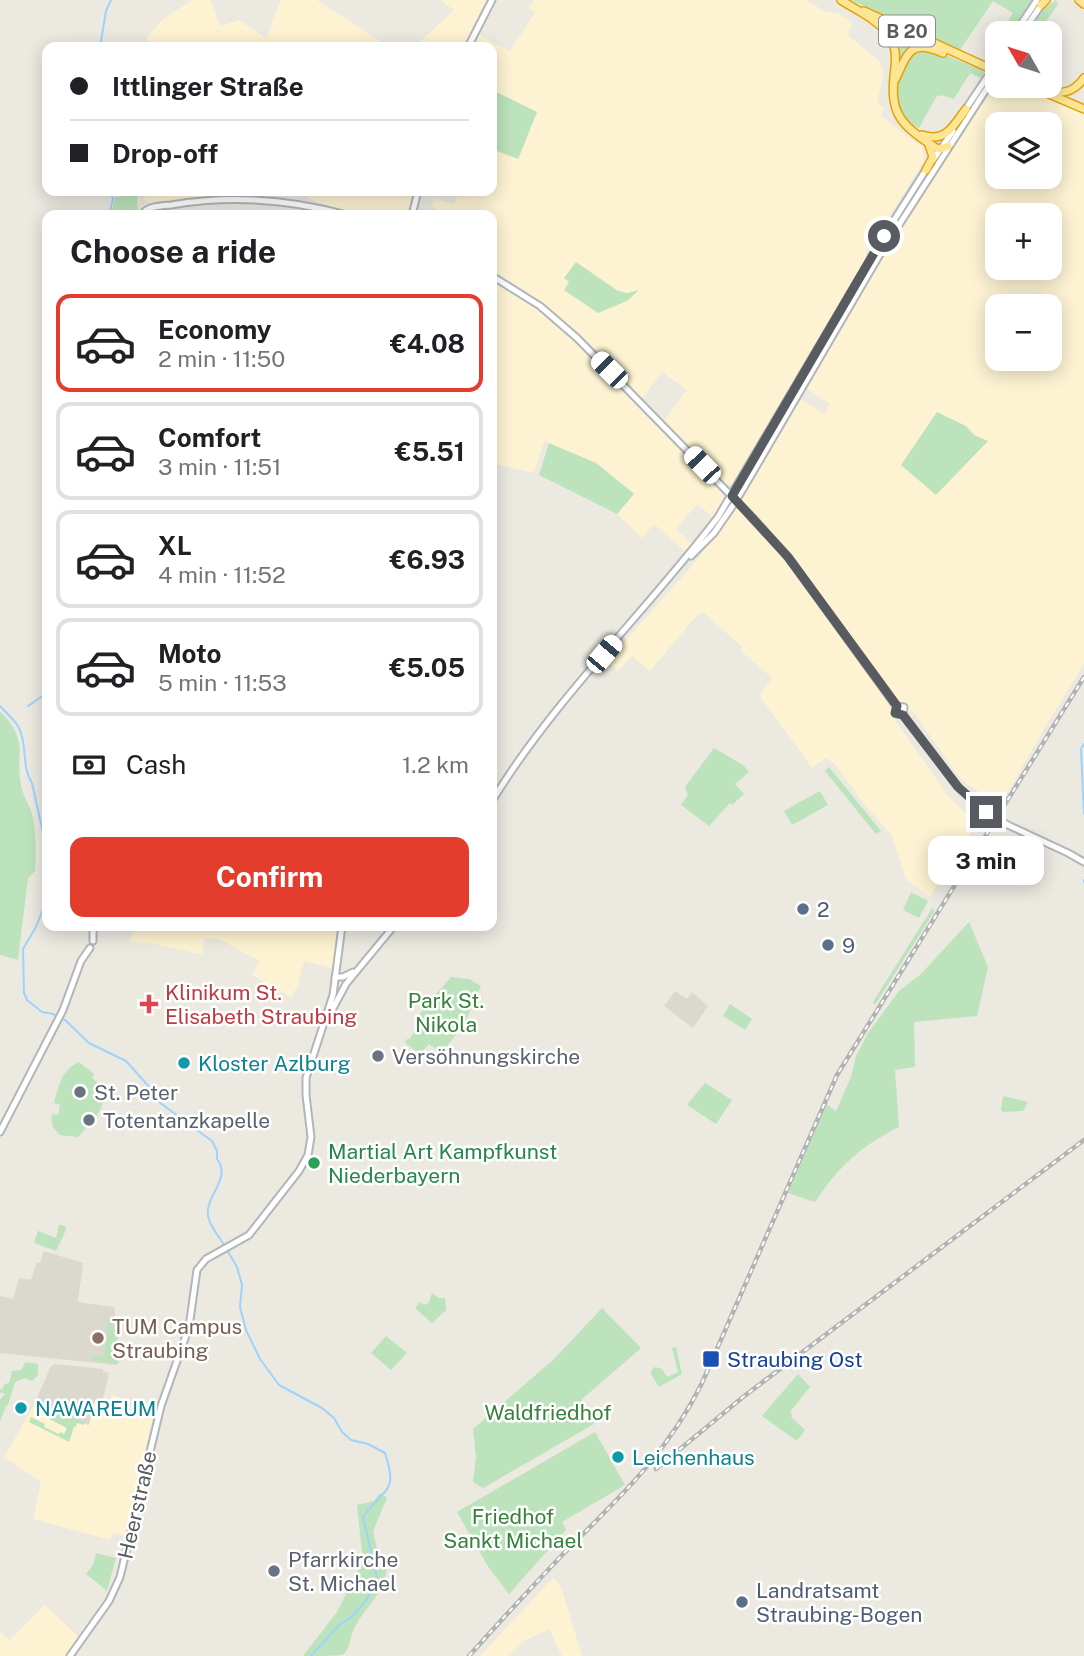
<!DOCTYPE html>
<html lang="en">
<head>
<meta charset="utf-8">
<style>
	:root { --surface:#fff; --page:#f2f2f2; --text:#202124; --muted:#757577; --line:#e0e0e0; --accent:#e43c2d }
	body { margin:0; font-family:"Public Sans",sans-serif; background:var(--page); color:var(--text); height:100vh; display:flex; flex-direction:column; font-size:26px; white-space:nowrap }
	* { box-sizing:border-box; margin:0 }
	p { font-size:23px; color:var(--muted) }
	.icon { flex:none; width:38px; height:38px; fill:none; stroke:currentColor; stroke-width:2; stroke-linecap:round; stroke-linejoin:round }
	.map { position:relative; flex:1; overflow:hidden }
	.drawer { position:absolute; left:42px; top:210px; width:455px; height:721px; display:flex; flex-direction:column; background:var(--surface); border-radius:14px; box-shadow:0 4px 18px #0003 }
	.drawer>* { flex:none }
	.banner { position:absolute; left:42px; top:42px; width:455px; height:154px; border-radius:14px; box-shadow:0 4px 18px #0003; display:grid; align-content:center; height:154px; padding:0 28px; background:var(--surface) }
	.needle { width:46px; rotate:309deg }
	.fabs { position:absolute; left:985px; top:21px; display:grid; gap:14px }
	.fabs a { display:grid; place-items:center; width:77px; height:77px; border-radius:14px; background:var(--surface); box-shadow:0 4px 18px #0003; font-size:35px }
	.end { position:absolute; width:32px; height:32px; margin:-16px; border:9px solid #585c60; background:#fff; box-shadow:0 0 0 4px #fff }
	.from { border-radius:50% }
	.bubble { position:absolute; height:49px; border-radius:14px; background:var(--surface); box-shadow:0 4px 18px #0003; font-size:23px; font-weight:700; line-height:49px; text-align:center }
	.car { position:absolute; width:21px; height:42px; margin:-21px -10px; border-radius:9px; box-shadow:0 0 5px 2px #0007; background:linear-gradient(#fff 24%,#345 0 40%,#fff 0 76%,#345 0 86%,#fff 0) }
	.banner b { display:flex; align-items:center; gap:24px; height:66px; font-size:26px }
	.banner b+b { border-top:2px solid var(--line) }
	.banner i { width:18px; height:18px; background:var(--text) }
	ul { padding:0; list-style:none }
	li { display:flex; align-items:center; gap:21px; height:98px; margin:0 14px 10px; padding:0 14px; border:4px solid var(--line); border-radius:14px }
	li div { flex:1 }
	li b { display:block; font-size:26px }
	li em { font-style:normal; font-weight:700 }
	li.on { border-color:var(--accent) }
	li>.icon { width:63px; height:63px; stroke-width:1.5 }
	h2 { padding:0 28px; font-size:32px; line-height:84px }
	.pay { display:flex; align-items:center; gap:18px; height:77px; padding:0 28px; font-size:26px }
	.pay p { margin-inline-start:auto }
	.cta { display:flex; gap:14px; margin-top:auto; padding:14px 28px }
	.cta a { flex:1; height:80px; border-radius:14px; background:var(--accent); color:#fff; font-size:28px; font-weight:700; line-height:80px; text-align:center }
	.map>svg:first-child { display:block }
</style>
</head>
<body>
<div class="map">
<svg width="1084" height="1656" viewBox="0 0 1084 1656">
	<rect width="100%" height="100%" fill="#ebe9e0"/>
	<g fill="#fdf3d3" fill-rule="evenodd">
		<path d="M 192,0 L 211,0 L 220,26 L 239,20 L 266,38 L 281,0 L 317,0 L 389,47 L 143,47 L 149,35 L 162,20 Z"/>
		<path d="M 440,0 L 486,0 L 463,47 L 414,47 L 454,10 Z"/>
		<path d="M 534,0 L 806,0 L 826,12 L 838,13 L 852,23 L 848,35 L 879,61 L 884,73 L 877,103 L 884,107 L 881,116 L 922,147 L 924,158 L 919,169 L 874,241 L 867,243 L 866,259 L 735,483 L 731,485 L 727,484 L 664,420 L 687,390 L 662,372 L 642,398 L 571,326 L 523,289 L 492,271 L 492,215 L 453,215 L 431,207 L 434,198 L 454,204 L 459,191 L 492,191 L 492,149 L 519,158 L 537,112 L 492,90 L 492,47 L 474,47 L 479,35 L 510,51 L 535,13 L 528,8 Z"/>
		<path d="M 997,81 L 998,86 L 1018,86 L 1084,113 L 1084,664 L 1048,722 L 1000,806 L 967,784 L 956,773 L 912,710 L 895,720 L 948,796 L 976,824 L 930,897 L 906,879 L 892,836 L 865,805 L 835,764 L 826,758 L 812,768 L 761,698 L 760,695 L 772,678 L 740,650 L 742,647 L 703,612 L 694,619 L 650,671 L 632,656 L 618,671 L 607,661 L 690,568 L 733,514 L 801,399 L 824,414 L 830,404 L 807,389 L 888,248 ZM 998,124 L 1050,124 L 1050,177 L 998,177 ZM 998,215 L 1050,215 L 1050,268 L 998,268 ZM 998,306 L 1050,306 L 1050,359 L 998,359 Z"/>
		<path d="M 144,191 L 273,191 L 266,197 L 203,197 L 151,204 L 144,199 Z"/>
		<path d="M 296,191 L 414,191 L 407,215 L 360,215 L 323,205 Z"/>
		<path d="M 492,281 L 518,296 L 549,318 L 573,340 L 724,495 L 723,502 L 713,517 L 697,504 L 676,529 L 692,544 L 686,552 L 654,524 L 642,538 L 617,514 L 634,493 L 596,463 L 544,441 L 534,473 L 492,463 Z"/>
		<path d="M 135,926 L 338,926 L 332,968 L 304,961 L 298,985 L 291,997 L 252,975 L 259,961 L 221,940 L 205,938 L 202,954 L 154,944 L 130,942 Z"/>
		<path d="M 112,1395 L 122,1398 L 119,1408 L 153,1417 L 125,1536 L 113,1533 L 110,1540 L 33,1519 L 41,1482 L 4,1457 L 35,1403 L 89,1425 L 95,1400 L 111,1402 Z"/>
		<path d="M 553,1578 L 558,1582 L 562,1590 L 582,1656 L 562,1656 L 549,1629 L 524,1641 L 509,1656 L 480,1656 Z"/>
		<path d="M 45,1605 L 78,1636 L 65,1656 L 0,1656 L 0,1632 L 10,1640 Z"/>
	</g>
	<g fill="#dbd8ce">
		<path d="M 675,991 L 687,999 L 692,992 L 708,1006 L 693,1028 L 664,1006 Z"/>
		<path d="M 44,1251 L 83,1263 L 78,1302 L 114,1307 L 121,1360 L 117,1365 L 0,1353 L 0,1296 L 13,1299 L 19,1278 L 31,1280 L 37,1262 L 40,1263 Z"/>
		<path d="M 55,1364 L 103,1369 L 103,1372 L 109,1373 L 102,1402 L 95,1400 L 89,1425 L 35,1403 L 51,1366 Z"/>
	</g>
	<g fill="#bce3bc">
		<path d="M 851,0 L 1032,0 L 1010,33 L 1001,33 L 1013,13 L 993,1 L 960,50 Z"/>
		<path d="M 1056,0 L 1058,4 L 1038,33 L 1027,33 L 1044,9 Z"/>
		<path d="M 878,22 L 924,43 L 918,45 L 897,73 L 898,54 Z"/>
		<path d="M 927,48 L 985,71 L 981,78 L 970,73 L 954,99 L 941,95 L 936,97 L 919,128 C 885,111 891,56 927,48 Z"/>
		<path d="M 492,90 L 537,112 L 518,159 L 492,149 Z"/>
		<path d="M 137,195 L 138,215 L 111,215 L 115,197 Z"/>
		<path d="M 576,262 L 618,291 L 627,293 L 639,290 L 627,301 L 598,313 L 564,290 L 569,282 L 564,278 Z"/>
		<path d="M 937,412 L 966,426 L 974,435 L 988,441 L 936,495 L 901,465 Z"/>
		<path d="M 549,443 L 596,463 L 634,494 L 617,514 L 539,475 Z"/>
		<path d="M 0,711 C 30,743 15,749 21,786 C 23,795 28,803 31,811 C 37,832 36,850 35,871 L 28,878 L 18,960 L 0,955 Z"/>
		<path d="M 714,748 L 743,765 L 749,772 L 735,784 L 744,794 L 732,805 L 730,803 L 709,826 L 681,805 L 688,795 L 685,787 Z"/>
		<path d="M 829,767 L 881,831 L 876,834 L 825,771 Z"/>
		<path d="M 820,791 L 828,805 L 792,825 L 784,811 Z"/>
		<path d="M 911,892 L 928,901 L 919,918 L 903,910 Z"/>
		<path d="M 933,907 L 934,912 L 875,1005 L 873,1002 Z"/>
		<path d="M 969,922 L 988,967 L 977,1016 L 914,1022 L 915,1067 L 895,1070 L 899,1127 C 861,1146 839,1166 815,1202 L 788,1193 L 826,1104 L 836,1111 L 851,1077 L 856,1056 L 868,1033 L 899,991 L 921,974 Z"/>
		<path d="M 451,977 L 469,979 L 481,986 L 464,1025 L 441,1053 L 429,1044 L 420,1054 L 405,1043 L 407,1039 L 410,1039 L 422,1018 L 419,1015 C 429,1000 440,991 451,977 Z"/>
		<path d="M 730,1004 L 752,1019 L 745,1030 L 723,1016 Z"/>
		<path d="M 79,1062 L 94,1074 L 92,1077 C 116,1101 95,1118 78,1137 L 60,1135 C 53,1128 50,1124 52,1114 L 58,1115 L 60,1105 L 54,1103 C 59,1085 61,1071 79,1062 Z"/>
		<path d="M 705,1083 L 732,1100 L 716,1124 L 687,1105 Z"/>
		<path d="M 1003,1096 L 1028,1102 L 1023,1111 L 1003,1112 L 1001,1110 Z"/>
		<path d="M 59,1225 L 65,1226 L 66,1230 L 56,1251 L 34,1243 L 38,1231 L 56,1238 Z"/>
		<path d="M 432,1293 L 439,1298 L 445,1298 L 446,1310 L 432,1323 L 415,1308 L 420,1302 L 424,1305 L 429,1303 Z"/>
		<path d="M 602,1308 L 641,1348 L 581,1400 L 594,1424 L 483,1488 L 473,1482 L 476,1457 L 473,1429 L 553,1360 Z"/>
		<path d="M 109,1320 L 113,1320 L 120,1360 L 117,1364 L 91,1360 L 92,1356 L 104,1357 Z"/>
		<path d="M 386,1336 L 407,1353 L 391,1370 L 371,1353 Z"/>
		<path d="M 676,1347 L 682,1374 L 659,1387 L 651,1374 L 652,1369 L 655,1367 L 662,1369 L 667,1377 L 678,1372 L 672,1348 Z"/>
		<path d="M 25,1362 L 38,1364 L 38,1375 L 32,1381 L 24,1378 L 15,1382 L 8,1405 L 6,1406 L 0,1421 L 0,1400 L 5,1394 L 0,1392 L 0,1389 L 2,1390 L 5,1384 L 9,1383 L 12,1371 L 22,1370 Z"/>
		<path d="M 798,1374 L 810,1387 L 790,1412 L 792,1414 L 791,1417 L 805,1430 L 797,1441 L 762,1416 Z"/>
		<path d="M 53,1410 L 85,1423 L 84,1425 L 77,1423 L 76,1427 L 74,1427 L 69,1442 L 29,1422 L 31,1417 L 45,1424 L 44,1427 L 59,1434 L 60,1432 L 64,1434 L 67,1428 L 49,1419 Z"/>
		<path d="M 595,1432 L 625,1485 L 562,1522 L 566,1530 L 509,1594 L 487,1565 L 457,1512 Z"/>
		<path d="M 380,1493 L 387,1498 L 373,1531 L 378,1553 L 387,1569 C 381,1600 364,1606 353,1631 C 350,1638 349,1652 342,1655 C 332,1656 314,1656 303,1656 L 337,1612 L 363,1561 L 357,1505 L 374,1501 Z"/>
		<path d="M 96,1553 L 116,1558 L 107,1591 L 86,1574 L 93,1565 Z"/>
	</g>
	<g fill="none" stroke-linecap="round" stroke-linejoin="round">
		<g stroke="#9ed3fd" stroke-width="2">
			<path d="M 100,47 L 106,11 L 111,0"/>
			<path d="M 109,215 L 113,199 L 110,191"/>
			<path d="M 0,706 C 6,713 15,720 19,728 C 28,746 21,766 32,783 L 47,851"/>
			<path d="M 28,706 L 47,693"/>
			<path d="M 1084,744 L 1081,749 L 1084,814"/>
			<path d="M 1084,880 L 1084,882"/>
			<path d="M 47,899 L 36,927 L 23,949 L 24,993 L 27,1000 L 42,1012 L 53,1014 L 65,1020 L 89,1043 L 126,1061 L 151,1089 L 159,1102 L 212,1141 L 217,1151 L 217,1159 C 232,1178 205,1196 208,1216 C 210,1227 219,1236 224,1245"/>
			<path d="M 227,1250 L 237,1267 L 242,1285 L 240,1307 L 246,1330 L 260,1359 L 279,1385 L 322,1408 L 334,1418 L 342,1432 L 351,1440 L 368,1444 L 385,1453 C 399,1495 383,1487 363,1517 L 377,1577 L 373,1589 L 365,1602 L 349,1619 L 340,1624 L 311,1656"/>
		</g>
		<g stroke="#b2b6ba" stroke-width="9">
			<g id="tertiary">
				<path d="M 1015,33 L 1037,0"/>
				<path d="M 1022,33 L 1042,4"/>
				<path d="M 468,47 L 492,0"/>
				<path d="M 965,110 L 998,61"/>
				<path d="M 933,160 L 953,131"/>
				<path d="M 142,215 C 146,206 161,206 171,205 C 230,195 289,199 347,215"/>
				<path d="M 412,215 L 418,191"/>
				<path d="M 492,276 L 540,306 L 577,338 L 754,519 L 788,557 L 896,706"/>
				<path d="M 691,556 L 714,533 L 736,501 L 879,256 L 998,71"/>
				<path d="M 903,715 L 904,707 L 896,706 L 896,714 L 903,715 L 958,787 L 986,812"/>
				<path d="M 492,801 C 556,697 645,613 718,517 L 884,236 L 927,168"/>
				<path d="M 1008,825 L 1068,853 L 1084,862"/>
				<path d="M 93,941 L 93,926"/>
				<path d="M 335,977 L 343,977 L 353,972"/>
				<path d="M 331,1012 L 346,984 L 394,926"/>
				<path d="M 0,1132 L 63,1010 L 81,961 L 90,948"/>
				<path d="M 70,1656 L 109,1601 L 120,1577 L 161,1406 L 189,1327 L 197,1270 L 206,1259 L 249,1235 L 299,1171 L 308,1155 L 311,1137 L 306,1095 L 306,1078 L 333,995 L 342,926"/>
			</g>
		</g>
		<g stroke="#e5a006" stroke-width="10">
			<g id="trunk">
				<path d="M 841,0 C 856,10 879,20 889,36 C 896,46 896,56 895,68 C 889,113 898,123 936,148 L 941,149 L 948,146"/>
				<path d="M 1079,0 L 1084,4"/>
				<path d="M 1041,5 L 1046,0"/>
				<path d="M 864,11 L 978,63"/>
				<path d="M 895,80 C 908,53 910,38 943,53"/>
				<path d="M 1030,86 L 1084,109"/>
				<path d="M 1048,91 C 1064,95 1075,91 1084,78"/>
				<path d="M 922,135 C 946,143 953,126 966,109"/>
				<path d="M 926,170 L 933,157 L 929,145"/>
			</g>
		</g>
		<use href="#tertiary" stroke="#fff" stroke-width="5"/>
		<use href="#trunk" stroke="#fce696" stroke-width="7"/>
		<g stroke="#b1b2b2" stroke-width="4.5">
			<g id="rail">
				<path d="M 656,1469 L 743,1397 L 1084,1140"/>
				<path d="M 469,1656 C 500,1621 532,1587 564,1553 C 618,1499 667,1454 702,1383 L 837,1075 L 1084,677"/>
			</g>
		</g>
		<use href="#rail" stroke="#fff" stroke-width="2" stroke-dasharray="5" stroke-linecap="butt"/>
		<g stroke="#b2b6ba" stroke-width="9" stroke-linecap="butt">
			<path id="tertiary-bridge" d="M 986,812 L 1008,825"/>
		</g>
		<g stroke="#e5a006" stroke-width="10" stroke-linecap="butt">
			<path id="trunk-bridge" d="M 978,63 L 998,72"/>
		</g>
		<use href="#tertiary-bridge" stroke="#fff" stroke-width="5"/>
		<use href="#trunk-bridge" stroke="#fce696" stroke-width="7"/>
	</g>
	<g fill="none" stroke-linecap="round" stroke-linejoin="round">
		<path stroke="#585c60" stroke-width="9" d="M 884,236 L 732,496 L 788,557 L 897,706 L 895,713 L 903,715 L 958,787 L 986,812"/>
	</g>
	<g fill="#5c6f8a" stroke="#fff" stroke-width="2.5">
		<circle cx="803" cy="909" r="7"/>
		<circle cx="828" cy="945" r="7"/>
		<circle cx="742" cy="1602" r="7"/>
	</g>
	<path fill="#e0444e" stroke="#fff" stroke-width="2.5" d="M145.5 993.5h7v7h7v7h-7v7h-7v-7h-7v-7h7z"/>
	<g fill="#6b7280" stroke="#fff" stroke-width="2.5">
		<circle cx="378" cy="1056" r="7"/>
		<circle cx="80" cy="1092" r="7"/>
		<circle cx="89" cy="1120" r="7"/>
		<circle cx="274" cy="1571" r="7"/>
	</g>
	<g fill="#0f9aa8" stroke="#fff" stroke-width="2.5">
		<circle cx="184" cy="1063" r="7"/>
		<circle cx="21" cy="1408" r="7"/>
		<circle cx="618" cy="1457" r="7"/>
	</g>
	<circle fill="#2e9e5b" stroke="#fff" stroke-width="2.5" cx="314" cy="1163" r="7"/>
	<circle fill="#8d6e63" stroke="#fff" stroke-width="2.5" cx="98" cy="1338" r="7"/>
	<rect fill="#1a4fb4" stroke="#fff" stroke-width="2.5" x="702" y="1350" width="18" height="18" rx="3.5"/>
	<g text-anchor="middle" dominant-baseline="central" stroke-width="5" stroke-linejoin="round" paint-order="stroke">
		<rect fill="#fff" stroke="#8a8d90" stroke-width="2" x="879" y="15.5" width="56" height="31" rx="5"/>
		<g font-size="19" font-weight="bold" fill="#585c60">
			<text x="907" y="31">B 20</text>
		</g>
		<g font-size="21" fill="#4e5e75" stroke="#fff" text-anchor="start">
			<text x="817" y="909">2</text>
			<text x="842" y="945">9</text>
			<text x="756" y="1590">Landratsamt<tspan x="756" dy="24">Straubing-Bogen</tspan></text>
		</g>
		<g font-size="21" fill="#be3a42" stroke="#fff" text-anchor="start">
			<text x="165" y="992">Klinikum St.<tspan x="165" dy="24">Elisabeth Straubing</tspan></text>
		</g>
		<g font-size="21" fill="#36823a" stroke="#fff">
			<text x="446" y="1000">Park St.<tspan x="446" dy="24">Nikola</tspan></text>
			<text x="548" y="1412">Waldfriedhof</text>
			<text x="513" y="1516">Friedhof<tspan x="513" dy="24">Sankt Michael</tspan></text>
		</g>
		<g font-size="21" fill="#5b616d" stroke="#fff" text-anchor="start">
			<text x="392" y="1056">Versöhnungskirche</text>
			<text x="94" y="1092">St. Peter</text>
			<text x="103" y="1120">Totentanzkapelle</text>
			<text x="288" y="1559">Pfarrkirche<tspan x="288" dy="24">St. Michael</tspan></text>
		</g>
		<g font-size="21" fill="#0d838f" stroke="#fff" text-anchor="start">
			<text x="198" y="1063">Kloster Azlburg</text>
			<text x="35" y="1408">NAWAREUM</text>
			<text x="632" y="1457">Leichenhaus</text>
		</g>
		<g font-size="21" fill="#27864d" stroke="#fff" text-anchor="start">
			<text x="328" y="1151">Martial Art Kampfkunst<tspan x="328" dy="24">Niederbayern</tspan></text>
		</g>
		<g font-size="21" fill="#785e54" stroke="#fff" text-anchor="start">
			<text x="112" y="1326">TUM Campus<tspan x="112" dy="24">Straubing</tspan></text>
		</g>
		<g font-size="21" fill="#164399" stroke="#fff" text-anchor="start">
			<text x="727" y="1359">Straubing Ost</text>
		</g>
		<g font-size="21" fill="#585c60" stroke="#fff">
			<text transform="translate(137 1505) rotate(-77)">Heerstraße</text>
		</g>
	</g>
</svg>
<div class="fabs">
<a><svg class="needle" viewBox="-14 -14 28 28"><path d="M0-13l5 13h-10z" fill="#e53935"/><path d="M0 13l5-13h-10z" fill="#757577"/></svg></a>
<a><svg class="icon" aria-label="layers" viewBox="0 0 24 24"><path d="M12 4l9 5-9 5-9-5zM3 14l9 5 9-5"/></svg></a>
<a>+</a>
<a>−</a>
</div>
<i class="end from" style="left:884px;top:236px"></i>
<i class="end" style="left:986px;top:812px"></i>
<div class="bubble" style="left:928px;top:836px;width:116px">3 min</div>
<i class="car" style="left:609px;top:370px;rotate:315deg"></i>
<i class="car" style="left:702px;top:465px;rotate:316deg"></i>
<i class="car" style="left:604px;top:654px;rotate:40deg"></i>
<div class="banner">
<b><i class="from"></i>Ittlinger Straße</b>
<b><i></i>Drop-off</b>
</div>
<section class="drawer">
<h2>Choose a ride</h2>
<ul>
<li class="on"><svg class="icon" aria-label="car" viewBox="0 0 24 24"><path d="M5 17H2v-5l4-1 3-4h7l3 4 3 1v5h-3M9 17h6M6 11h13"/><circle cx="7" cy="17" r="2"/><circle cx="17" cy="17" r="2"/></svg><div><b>Economy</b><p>2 min · 11:50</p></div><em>€4.08</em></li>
<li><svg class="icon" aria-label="car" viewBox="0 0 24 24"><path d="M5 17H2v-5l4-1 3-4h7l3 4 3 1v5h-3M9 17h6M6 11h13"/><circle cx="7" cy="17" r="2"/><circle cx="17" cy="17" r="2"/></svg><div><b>Comfort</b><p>3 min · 11:51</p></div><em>€5.51</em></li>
<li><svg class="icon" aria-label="car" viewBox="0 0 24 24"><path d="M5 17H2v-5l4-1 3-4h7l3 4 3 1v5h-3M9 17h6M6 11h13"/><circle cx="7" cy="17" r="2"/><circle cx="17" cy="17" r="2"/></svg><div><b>XL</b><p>4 min · 11:52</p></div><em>€6.93</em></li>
<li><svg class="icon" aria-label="car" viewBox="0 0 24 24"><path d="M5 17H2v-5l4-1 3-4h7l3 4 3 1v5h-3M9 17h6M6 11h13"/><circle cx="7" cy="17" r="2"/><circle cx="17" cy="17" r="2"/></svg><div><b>Moto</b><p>5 min · 11:53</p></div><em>€5.05</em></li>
</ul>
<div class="pay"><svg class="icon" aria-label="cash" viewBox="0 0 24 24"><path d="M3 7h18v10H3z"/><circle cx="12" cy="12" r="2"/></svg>Cash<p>1.2 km</p></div>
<div class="cta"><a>Confirm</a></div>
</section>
</div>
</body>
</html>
